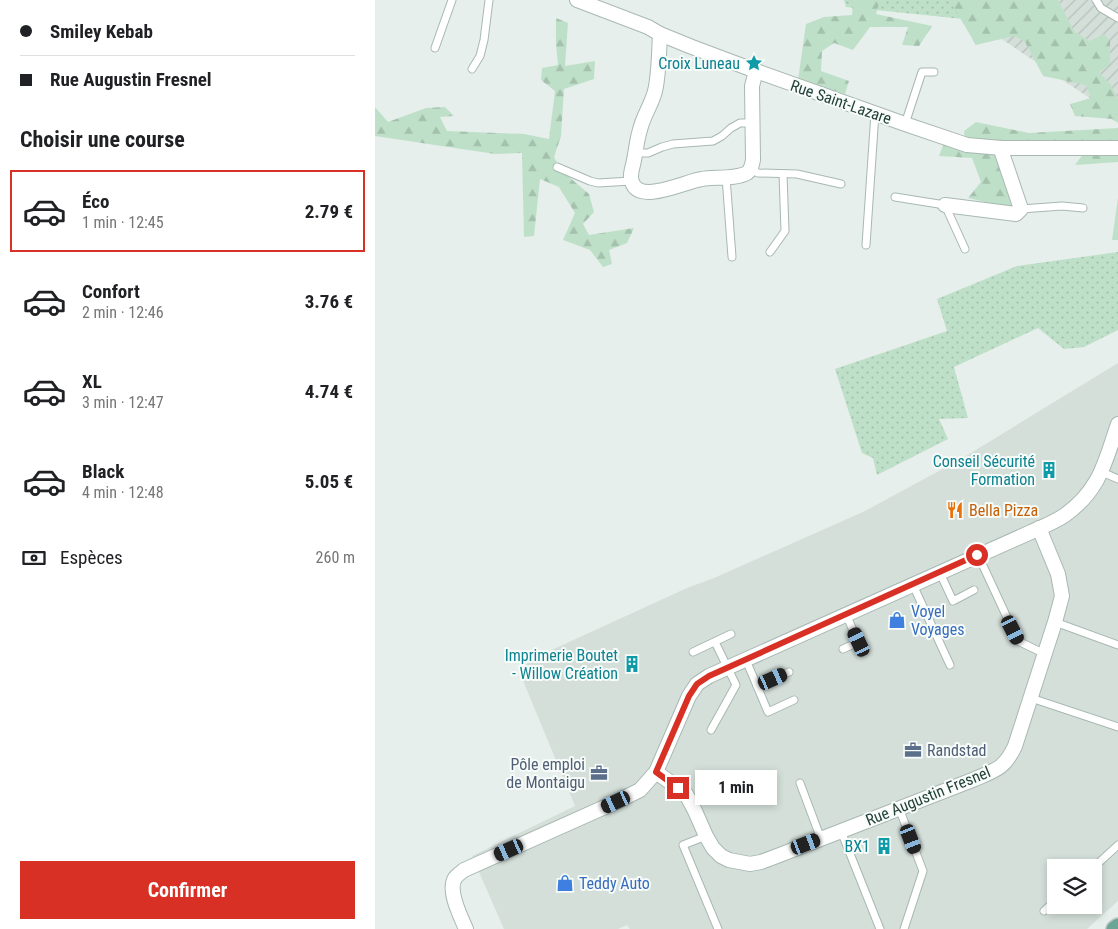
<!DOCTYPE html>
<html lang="fr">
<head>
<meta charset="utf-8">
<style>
	:root { --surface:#fff; --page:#f6f6f6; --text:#202124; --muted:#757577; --line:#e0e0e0; --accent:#d93025 }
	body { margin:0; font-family:"Roboto Condensed",sans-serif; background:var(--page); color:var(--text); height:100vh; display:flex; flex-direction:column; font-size:19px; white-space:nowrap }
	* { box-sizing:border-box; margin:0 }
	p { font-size:16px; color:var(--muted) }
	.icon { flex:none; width:28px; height:28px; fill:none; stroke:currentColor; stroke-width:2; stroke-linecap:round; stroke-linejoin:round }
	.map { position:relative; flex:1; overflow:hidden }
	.panel { display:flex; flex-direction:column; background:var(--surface); width:375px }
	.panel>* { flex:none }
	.top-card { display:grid; align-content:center; height:110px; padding:0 20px; background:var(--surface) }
	.fabs { position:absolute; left:672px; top:859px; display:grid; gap:10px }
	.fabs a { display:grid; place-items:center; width:55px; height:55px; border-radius:0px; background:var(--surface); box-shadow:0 2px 8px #0003; font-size:25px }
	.end { position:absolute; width:22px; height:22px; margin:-11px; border:6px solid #d93025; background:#fff; box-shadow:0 0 0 2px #fff }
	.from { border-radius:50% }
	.bubble { position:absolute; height:35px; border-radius:0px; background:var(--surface); box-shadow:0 2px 8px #0003; font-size:16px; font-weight:700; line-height:35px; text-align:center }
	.car { position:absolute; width:15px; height:30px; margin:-15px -8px; border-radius:6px; box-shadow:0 0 4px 1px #0007; background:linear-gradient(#222 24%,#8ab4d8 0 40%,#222 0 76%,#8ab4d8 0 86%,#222 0) }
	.top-card b { display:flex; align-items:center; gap:18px; height:48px; font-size:19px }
	.top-card b+b { border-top:1px solid var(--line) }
	.top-card i { width:12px; height:12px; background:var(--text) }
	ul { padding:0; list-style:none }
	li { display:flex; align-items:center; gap:15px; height:82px; margin:0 10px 8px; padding:0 10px; border:2px solid transparent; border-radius:0px }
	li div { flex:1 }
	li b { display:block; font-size:19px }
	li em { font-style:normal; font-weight:700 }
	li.active { border-color:var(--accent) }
	li>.icon { width:45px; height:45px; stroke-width:1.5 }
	h2 { padding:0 20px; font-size:22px; line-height:60px }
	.pay { display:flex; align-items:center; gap:12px; height:55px; padding:0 20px; font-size:19px }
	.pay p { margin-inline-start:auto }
	.primary-button { display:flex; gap:10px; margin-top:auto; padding:10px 20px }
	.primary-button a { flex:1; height:58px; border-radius:0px; background:var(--accent); color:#fff; font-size:20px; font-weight:700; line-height:58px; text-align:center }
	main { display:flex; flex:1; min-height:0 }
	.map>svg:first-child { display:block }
</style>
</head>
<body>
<main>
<section class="panel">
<div class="top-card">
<b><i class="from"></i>Smiley Kebab</b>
<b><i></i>Rue Augustin Fresnel</b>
</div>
<h2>Choisir une course</h2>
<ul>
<li class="active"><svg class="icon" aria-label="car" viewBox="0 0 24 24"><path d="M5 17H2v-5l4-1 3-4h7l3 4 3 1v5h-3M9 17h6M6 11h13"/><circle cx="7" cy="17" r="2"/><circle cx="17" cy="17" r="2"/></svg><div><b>Éco</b><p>1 min · 12:45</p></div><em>2.79 €</em></li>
<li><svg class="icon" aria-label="car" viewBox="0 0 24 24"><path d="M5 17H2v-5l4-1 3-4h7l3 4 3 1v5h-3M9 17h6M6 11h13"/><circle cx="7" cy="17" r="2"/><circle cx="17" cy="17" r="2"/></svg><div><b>Confort</b><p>2 min · 12:46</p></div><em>3.76 €</em></li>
<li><svg class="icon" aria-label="car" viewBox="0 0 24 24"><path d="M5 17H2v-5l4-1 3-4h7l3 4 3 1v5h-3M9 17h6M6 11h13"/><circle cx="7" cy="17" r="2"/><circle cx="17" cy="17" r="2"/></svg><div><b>XL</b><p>3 min · 12:47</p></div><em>4.74 €</em></li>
<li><svg class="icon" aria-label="car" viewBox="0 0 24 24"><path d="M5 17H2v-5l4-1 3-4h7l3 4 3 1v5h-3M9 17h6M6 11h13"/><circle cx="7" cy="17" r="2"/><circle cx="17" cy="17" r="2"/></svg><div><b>Black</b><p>4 min · 12:48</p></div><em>5.05 €</em></li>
</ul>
<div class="pay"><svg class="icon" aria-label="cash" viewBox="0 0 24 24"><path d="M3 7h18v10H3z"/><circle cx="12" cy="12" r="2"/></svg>Espèces<p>260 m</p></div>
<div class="primary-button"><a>Confirmer</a></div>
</section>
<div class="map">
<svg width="743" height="929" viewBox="0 0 743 929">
	<defs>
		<pattern id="industrial-furrows" width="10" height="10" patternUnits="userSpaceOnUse" patternTransform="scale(1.25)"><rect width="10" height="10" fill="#d4dfda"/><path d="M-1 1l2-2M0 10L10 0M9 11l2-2" fill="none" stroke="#b6c1bc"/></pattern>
		<pattern id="grass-dots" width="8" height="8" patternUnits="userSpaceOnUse" patternTransform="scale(1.25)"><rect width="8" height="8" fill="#bfe0c8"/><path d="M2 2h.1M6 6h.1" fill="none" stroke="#a4c1ad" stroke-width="1.8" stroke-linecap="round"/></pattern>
		<pattern id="forest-firs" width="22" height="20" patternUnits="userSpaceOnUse" patternTransform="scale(1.25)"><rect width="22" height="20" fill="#bfe0c8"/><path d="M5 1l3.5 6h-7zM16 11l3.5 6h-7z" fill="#a4c1ad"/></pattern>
	</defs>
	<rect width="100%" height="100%" fill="#e6efeb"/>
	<path fill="#d4dfda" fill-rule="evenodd" d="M 743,363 L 743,901 L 712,929 L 255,929 L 252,925 L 243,929 L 129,929 L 97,856 L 200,806 L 144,671 L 157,659 L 312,588 L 339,578 L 490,511 L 586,459 ZM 681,868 L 719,868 L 719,905 L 681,905 Z"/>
	<path fill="url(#industrial-furrows)" d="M 605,0 L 743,0 L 743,117 L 598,20 Z"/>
	<g fill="url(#grass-dots)">
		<path d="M 469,0 L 605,0 L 598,20 L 471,7 Z"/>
		<path d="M 743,252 L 743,330 L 709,347 L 689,349 L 663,328 L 579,367 L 593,418 L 564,419 L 573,439 L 502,475 L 498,458 L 487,453 L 460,369 L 572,331 L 562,299 L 642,266 Z"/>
	</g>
	<g fill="url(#forest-firs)">
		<path d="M 478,0 L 505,0 L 501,14 L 557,26 L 544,46 L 527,45 L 533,27 L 495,27 L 478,50 L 459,43 L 447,51 L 446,71 L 474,81 L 470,94 L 423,80 L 431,24 L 449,17 L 477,15 Z"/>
		<path d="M 572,0 L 683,0 L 699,31 L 714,41 L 729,34 L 735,41 L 735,65 L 724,72 L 736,85 L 743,99 L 743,123 L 737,119 L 700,116 L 695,104 L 716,98 L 711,85 L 668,76 L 650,42 L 639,36 L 601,45 L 578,6 Z"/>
		<path d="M 181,18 L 193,23 L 190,66 L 220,61 L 219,79 L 189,89 L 186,136 L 179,157 L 187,171 L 214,194 L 219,212 L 208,224 L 214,235 L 259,228 L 252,243 L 234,250 L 237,264 L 228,267 L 215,250 L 188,240 L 200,213 L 184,187 L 165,179 L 159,236 L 149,237 L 147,153 L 120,154 L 0,136 L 0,107 L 13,122 L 51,108 L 70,107 L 79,116 L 65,117 L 72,131 L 149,134 L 174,139 L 180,91 L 166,80 L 167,68 L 183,65 L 181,44 Z"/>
		<path d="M 601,122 L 654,133 L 743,128 L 743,162 L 700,165 L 717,142 L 625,143 L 623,159 L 637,208 L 593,198 L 606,182 L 597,158 L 564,156 L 569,143 L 591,152 L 589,131 Z"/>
		<path d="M 743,198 L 743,240 L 737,240 Z"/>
	</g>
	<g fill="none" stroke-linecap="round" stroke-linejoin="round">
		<g stroke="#a8b8b2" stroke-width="9">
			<g id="service">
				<path d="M 721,0 L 726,8 L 743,18"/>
				<path d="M 60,48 L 77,0"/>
				<path d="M 97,69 L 105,56 L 109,40 L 114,0"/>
				<path d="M 530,124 L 547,72 L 559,72"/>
				<path d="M 261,153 L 273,153 L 287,147 L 298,144 L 338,141 L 347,136 L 356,128 L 365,123 L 377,123"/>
				<path d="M 182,167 L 215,181 L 223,183 L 256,181"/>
				<path d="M 375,169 L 383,173 L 422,174 L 466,184"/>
				<path d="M 351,177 L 357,257"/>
				<path d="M 520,197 L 570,205 L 590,249"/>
				<path d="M 646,209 L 687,206 L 708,208"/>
				<path d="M 491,245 L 500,113"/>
				<path d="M 395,252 L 410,231 L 408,174"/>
				<path d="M 727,472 L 743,479"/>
				<path d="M 603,555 L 643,641 L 670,654"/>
				<path d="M 565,573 L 578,601 L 599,590"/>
				<path d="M 538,585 L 575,665"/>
				<path d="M 680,622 L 743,645"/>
				<path d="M 468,649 L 483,642 L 471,614"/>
				<path d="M 318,652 L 356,634"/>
				<path d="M 371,660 L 393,712 L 419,700"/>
				<path d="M 382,686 L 414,672"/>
				<path d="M 656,698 L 743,727"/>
				<path d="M 336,730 L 361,685 L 340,642"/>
				<path d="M 425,783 L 446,839"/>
				<path d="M 524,808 L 548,871 L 529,929"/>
				<path d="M 466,831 L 505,929"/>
				<path d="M 331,836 L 308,845 L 343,929"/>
				<path d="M 718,868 L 743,845"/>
				<path d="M 669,911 L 681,900"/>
			</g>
		</g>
		<g stroke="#a8b8b2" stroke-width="16">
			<g id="minor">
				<path d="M 202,0 L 273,27 L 285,34 L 317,47 L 381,71 L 530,124 L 592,145 L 627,148 L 743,148"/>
				<path d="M 285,34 C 284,50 284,75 280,91 C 277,104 268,116 265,130 C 262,139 261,150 259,160 C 258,167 254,175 257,182 C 264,205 311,181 327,179 C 338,177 362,179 372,173 C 376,170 377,165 378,160 L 377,86 L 381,71"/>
				<path d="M 570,205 L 641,214 L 646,209 L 627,153 L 627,148"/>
				<path d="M 281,772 L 303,788 L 311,794 L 320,811 L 331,836 L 338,848 L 346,856 L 354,860 L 375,864 L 386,862 L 402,856 L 600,779 C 621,770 630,768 640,746 L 680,622 L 687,596 L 683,574 L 664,528"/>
				<path d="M 91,929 C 86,917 72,891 80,878 C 82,875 87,872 89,870 L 241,802 L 265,790 L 281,772 L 314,696 L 322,684 L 334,676 L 656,532 C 667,527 680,522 690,515 C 725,490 730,462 743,424"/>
			</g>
		</g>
		<g stroke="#c2cac8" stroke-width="18">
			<path id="primary" d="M 739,929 L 743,926"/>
		</g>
		<use href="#service" stroke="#fff" stroke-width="7"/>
		<use href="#minor" stroke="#fff" stroke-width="14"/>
		<use href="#primary" stroke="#6aa596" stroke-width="15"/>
	</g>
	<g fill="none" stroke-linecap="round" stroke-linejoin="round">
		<path stroke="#d93025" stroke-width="6" d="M 303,788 L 281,772 L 314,696 L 322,684 L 334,676 L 602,555"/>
	</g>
	<defs>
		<g id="sight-bare" transform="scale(1.35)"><path d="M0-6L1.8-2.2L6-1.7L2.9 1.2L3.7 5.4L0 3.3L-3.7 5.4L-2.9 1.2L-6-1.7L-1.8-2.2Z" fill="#0f9aa8" stroke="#f7fbf9" stroke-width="2.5" paint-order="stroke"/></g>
		<g id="building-bare" transform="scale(1.35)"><path d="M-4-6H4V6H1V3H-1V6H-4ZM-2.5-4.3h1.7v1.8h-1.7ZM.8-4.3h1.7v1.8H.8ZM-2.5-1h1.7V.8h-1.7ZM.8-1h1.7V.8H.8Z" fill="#0f9aa8" stroke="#f7fbf9" stroke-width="2.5" paint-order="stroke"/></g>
		<g id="restaurant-bare" transform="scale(1.35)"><path d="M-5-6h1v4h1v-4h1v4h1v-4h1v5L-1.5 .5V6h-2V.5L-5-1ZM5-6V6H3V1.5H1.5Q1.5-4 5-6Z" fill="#e8710a" stroke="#f7fbf9" stroke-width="2.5" paint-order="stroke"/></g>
		<g id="shop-bare" transform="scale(1.35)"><path d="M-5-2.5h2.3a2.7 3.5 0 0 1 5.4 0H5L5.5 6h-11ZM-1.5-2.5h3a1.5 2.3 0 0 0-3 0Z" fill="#3f7fe0" stroke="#f7fbf9" stroke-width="2.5" paint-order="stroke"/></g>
		<g id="office-bare" transform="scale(1.35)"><path d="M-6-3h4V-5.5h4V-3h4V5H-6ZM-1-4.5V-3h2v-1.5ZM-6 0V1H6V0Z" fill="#5c6f8a" stroke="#f7fbf9" stroke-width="2.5" paint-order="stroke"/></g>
	</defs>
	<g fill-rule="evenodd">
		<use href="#sight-bare" x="379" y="63"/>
		<use href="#building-bare" x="674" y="470"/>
		<use href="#restaurant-bare" x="580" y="510"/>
		<use href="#shop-bare" x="522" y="620"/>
		<use href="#building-bare" x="257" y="664"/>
		<use href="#office-bare" x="538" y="750"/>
		<use href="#office-bare" x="224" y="773"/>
		<use href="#building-bare" x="509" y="846"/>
		<use href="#shop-bare" x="190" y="883"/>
	</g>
	<g text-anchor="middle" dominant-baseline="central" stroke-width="4" stroke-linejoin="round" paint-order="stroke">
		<g font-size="16" fill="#0d838f" stroke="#f7fbf9" text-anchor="end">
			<text x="365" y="63">Croix Luneau</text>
			<text x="660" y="461">Conseil Sécurité<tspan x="660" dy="18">Formation</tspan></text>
			<text x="243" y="655">Imprimerie Boutet<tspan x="243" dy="18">- Willow Création</tspan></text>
			<text x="495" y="846">BX1</text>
		</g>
		<g font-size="16" fill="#24423a" stroke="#f7fbf9">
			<text transform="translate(466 102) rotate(19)">Rue Saint-Lazare</text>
			<text transform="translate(553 796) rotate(-22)">Rue Augustin Fresnel</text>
		</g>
		<g font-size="16" fill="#c56008" stroke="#f7fbf9" text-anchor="start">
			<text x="594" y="510">Bella Pizza</text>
		</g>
		<g font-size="16" fill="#366cbe" stroke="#f7fbf9" text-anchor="start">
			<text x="536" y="611">Voyel<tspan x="536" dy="18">Voyages</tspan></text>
			<text x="204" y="883">Teddy Auto</text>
		</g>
		<g font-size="16" fill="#4e5e75" stroke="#f7fbf9" text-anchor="start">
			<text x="552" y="750">Randstad</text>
			<text x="210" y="764" text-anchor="end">Pôle emploi<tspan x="210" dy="18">de Montaigu</tspan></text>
		</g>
	</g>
</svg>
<div class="fabs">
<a><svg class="icon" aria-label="layers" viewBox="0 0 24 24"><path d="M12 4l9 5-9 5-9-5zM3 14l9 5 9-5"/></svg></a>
</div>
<i class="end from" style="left:602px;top:555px"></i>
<i class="end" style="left:303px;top:788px"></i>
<div class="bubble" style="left:320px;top:770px;width:82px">1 min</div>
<i class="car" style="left:638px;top:630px;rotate:153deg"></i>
<i class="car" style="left:484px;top:642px;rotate:335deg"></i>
<i class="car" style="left:398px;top:679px;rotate:66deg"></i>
<i class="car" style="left:241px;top:802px;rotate:245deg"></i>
<i class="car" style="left:536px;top:839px;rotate:159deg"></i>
<i class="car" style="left:431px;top:844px;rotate:69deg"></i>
<i class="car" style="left:134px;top:850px;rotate:246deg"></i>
</div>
</main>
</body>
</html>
